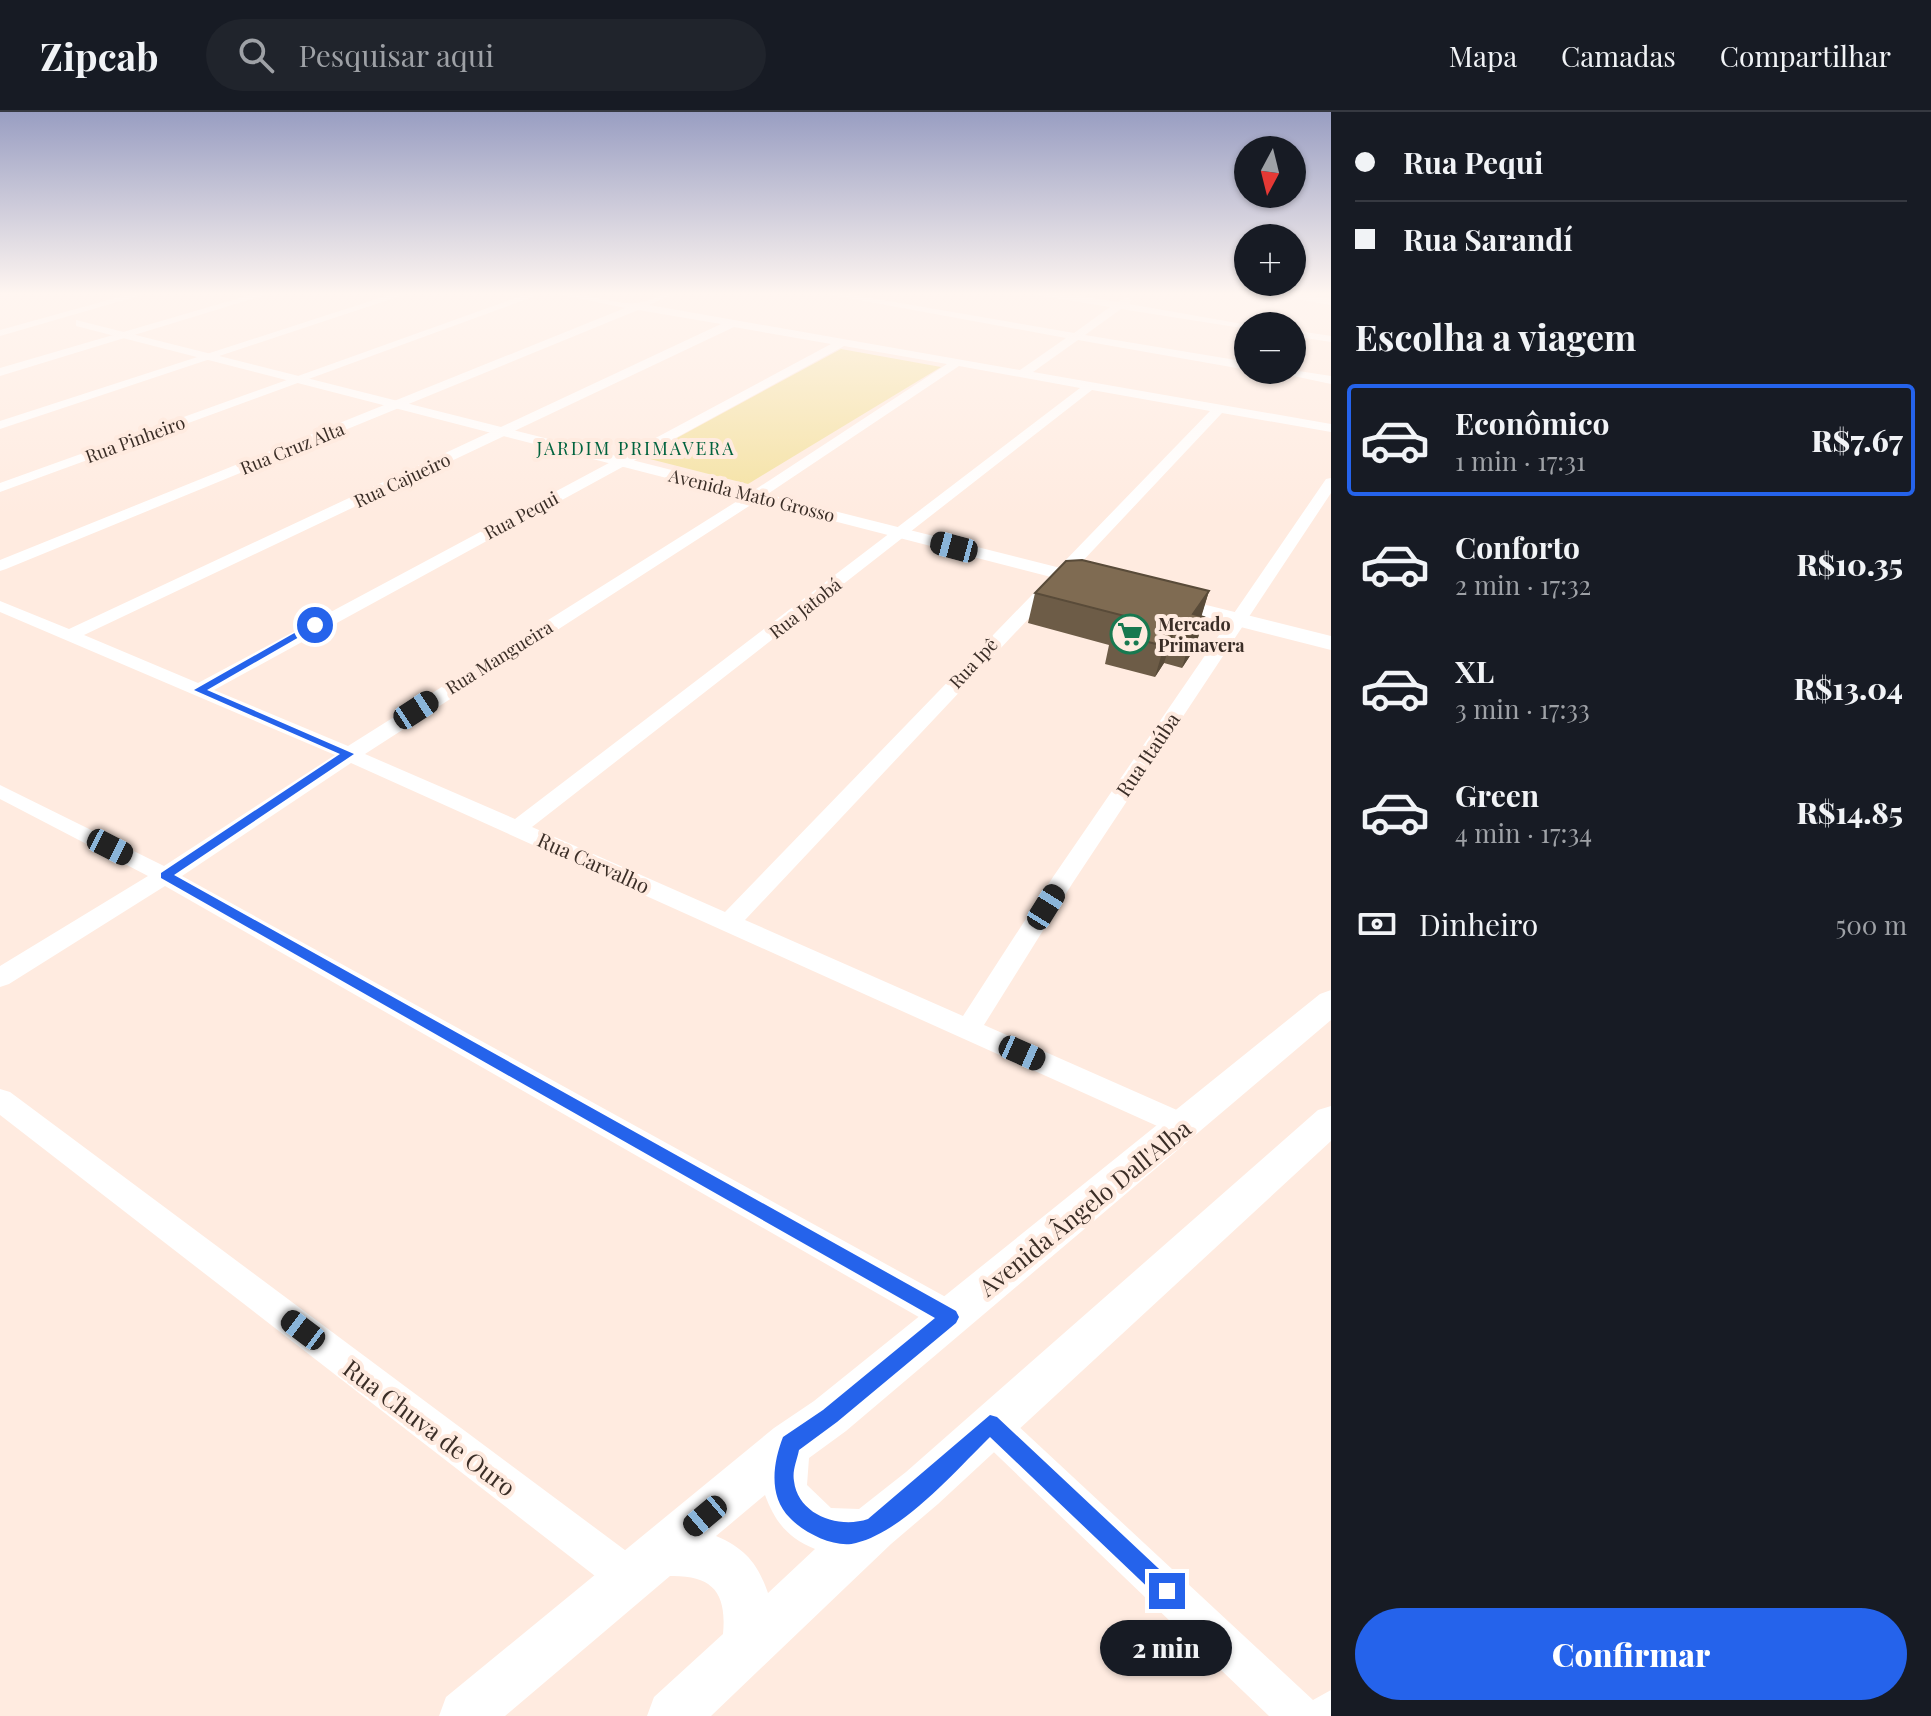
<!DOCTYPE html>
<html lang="pt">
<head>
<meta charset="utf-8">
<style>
	:root { --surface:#171b24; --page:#20242c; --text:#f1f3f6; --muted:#9ea1a6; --line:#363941; --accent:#2563eb }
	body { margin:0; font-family:"Playfair Display",serif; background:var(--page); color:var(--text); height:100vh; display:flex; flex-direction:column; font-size:30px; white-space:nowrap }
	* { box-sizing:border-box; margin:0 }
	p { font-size:26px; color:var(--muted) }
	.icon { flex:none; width:44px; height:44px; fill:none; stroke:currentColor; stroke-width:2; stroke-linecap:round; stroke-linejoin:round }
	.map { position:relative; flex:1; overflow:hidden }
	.side { display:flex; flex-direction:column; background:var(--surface); width:600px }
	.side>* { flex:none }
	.banner { display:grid; align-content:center; height:176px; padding:0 24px; background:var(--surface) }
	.needle { width:52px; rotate:187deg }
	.fabs { position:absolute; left:1234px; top:24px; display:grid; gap:16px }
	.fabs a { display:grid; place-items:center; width:72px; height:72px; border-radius:50%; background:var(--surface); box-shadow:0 2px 6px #0004; font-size:40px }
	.end { position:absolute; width:36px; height:36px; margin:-18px; border:10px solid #2563eb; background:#fff; box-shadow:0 0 0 4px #fff }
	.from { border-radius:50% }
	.bubble { position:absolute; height:56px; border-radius:28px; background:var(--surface); box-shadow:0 2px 6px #0004; font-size:26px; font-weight:800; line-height:56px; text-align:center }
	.car { position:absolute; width:24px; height:48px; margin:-24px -12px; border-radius:10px; box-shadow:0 0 6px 2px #0007; background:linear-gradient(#222 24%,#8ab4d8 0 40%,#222 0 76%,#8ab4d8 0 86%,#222 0) }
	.banner b { display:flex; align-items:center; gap:28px; height:76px; font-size:30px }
	.banner b+b { border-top:2px solid var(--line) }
	.banner i { width:20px; height:20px; background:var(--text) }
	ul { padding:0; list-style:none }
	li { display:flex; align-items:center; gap:24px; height:112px; margin:0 16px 12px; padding:0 8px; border:4px solid transparent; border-radius:8px }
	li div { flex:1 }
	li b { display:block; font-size:30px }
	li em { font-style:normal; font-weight:800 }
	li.on { border-color:var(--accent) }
	li>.icon { width:72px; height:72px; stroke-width:1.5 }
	h2 { padding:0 24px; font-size:36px; line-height:96px }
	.pay { display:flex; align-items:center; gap:20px; height:88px; padding:0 24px; font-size:30px }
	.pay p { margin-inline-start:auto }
	.button { display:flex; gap:16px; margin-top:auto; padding:16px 24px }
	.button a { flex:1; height:92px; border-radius:48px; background:var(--accent); color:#fff; font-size:32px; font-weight:800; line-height:92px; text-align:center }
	header { display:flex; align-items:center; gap:48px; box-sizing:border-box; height:112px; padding:0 40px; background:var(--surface); border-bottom:2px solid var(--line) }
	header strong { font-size:38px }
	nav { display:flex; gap:44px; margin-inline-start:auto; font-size:28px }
	.search { width:560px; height:72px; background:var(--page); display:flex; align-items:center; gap:20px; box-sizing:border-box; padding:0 28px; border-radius:44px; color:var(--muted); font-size:30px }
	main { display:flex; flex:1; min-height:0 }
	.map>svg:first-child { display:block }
</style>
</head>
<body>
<header>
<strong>Zipcab</strong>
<div class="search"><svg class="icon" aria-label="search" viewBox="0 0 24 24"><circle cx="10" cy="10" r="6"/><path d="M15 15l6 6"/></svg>Pesquisar aqui</div>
<nav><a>Mapa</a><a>Camadas</a><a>Compartilhar</a></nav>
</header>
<main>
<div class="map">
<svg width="1331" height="1604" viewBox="0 0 1331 1604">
	<rect width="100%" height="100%" fill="#ffebe0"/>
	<path fill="#f4e19f" d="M 841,237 L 941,255 L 748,372 L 642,345 Z"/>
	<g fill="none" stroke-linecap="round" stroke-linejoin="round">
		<g fill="#fff" fill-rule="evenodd">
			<path d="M 137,180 L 152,180 L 0,224 L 0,218 Z"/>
			<path d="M 260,180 L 275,180 L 0,264 L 0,256 Z"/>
			<path d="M 398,180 L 412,180 L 0,317 L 0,309 Z"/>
			<path d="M 532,180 L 546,180 L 0,380 L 0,371 Z"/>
			<path d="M 549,180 C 577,178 613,193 636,191 C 651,190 662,180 678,180 L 649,193 L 1020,258 L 1066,226 L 815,180 L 836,180 L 1074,221 L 1110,195 L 1036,183 L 1031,180 L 1053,180 L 1118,190 L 1127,185 L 1132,188 L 1129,192 L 1254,214 L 1248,214 L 1248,217 L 1121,197 L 1085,223 L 1248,250 L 1248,258 L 1078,228 L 1033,260 L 1331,312 L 1331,320 L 1222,301 L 745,808 L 963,904 L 1053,765 L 1326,367 L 1331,366 L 1331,381 L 1072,772 L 984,913 L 1195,1006 L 1199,1014 L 1195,1022 L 1185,1025 L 1175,1022 L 351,651 L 182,764 L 962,1194 L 967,1205 L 962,1216 L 950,1220 L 938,1216 L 165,774 L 9,872 L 0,875 L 0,854 L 148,764 L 0,687 L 0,673 L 164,754 L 335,643 L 0,500 L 0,489 L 69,517 L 721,212 L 638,198 L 6,457 L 0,459 L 0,448 L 625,196 ZM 734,215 L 831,232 L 198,571 L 84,523 ZM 844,234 L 947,252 L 750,381 L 348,634 L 214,578 ZM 959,254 L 1080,276 L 515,707 L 365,642 L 760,387 ZM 1092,278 L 1210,299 L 725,800 L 532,715 Z"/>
			<path d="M 1256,180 L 1280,180 L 1331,187 L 1331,193 Z"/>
			<path d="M 1292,218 L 1331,224 L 1331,230 L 1292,224 Z"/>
			<path d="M 1265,258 L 1292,258 L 1331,264 L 1331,272 Z"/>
			<path d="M 0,977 L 10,980 L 645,1453 L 650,1467 L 645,1481 L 631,1486 L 617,1481 L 0,1003 Z"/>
			<path d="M 990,1295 L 1003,1300 L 1313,1588 L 1331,1578 L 1331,1604 L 1269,1604 L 977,1324 L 972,1312 L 977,1300 Z"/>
		</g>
		<g fill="#fff" fill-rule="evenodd">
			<path d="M 76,208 L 1100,466 L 1103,470 L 1100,474 L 1086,474 L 76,214 Z"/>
			<path d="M 1166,483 L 1331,524 L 1331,538 L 1158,494 L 1155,489 Z"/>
			<path d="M 1331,878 L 1331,908 L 846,1319 L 809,1346 L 807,1373 L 831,1396 L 859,1397 L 906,1360 L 1318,998 L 1331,994 L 1331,1029 L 938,1392 L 891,1432 L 711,1604 L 647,1604 L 654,1585 L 723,1522 C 727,1480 712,1463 670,1464 L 505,1604 L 439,1604 L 446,1585 L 774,1316 L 814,1289 L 1320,882 ZM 765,1383 C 775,1410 788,1426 815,1437 L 768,1481 C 758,1452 745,1436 716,1424 Z"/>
		</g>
	</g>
	<path fill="#6d5c47" d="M 1209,479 L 1201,504 L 1204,505 L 1195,536 L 1182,556 L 1164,551 L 1155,565 L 1105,552 L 1109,533 L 1028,511 L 1035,481 Z"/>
	<g fill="#594b39">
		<path d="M 1209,479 L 1200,509 L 1193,502 Z"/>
		<path d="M 1204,505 L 1195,536 L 1182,556 L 1191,525 Z"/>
		<path d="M 1174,520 L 1164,551 L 1155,565 L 1164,534 Z"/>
	</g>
	<path fill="#7f6b52" stroke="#594b39" stroke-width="2" d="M 1082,448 L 1209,479 L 1193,502 L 1204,505 L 1191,525 L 1174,520 L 1164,534 L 1113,521 L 1125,504 L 1035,481 L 1066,449 Z"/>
	<linearGradient id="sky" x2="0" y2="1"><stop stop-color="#999ec2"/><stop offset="0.45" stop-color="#fff6f1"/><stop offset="1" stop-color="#fff6f1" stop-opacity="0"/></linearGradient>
	<rect width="1331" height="404" fill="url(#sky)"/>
	<path fill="#2563eb" d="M 312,511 L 320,513 L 207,578 L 354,642 L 174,763 L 956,1199 L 959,1205 L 956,1211 L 837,1310 L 799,1338 C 797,1348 792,1359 794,1369 C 798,1403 839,1417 868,1407 L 990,1303 L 997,1305 L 1174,1471 L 1177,1479 L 1174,1486 L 1167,1489 L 1159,1486 L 990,1325 C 955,1359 904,1419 856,1431 C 836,1437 804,1421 790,1406 C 768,1384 773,1351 783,1325 L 823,1298 L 935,1206 L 161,766 L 161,761 L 340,642 L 194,578 Z"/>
	<defs>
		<g id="supermarket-ring" transform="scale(2)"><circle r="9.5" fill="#ffebe0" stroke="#187950" stroke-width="1.5"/><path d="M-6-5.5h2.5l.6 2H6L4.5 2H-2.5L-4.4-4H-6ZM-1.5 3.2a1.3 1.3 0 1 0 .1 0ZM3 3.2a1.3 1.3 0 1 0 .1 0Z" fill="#187950"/></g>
	</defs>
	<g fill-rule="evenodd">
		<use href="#supermarket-ring" x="1130" y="522"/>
	</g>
	<g text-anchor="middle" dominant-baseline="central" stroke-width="8" stroke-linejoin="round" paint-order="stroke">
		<g font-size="18" fill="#3b2e27" stroke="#ffebe0">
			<text transform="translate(135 327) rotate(-20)">Rua Pinheiro</text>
			<text transform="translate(292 336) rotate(-22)">Rua Cruz Alta</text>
			<text transform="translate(402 368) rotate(-25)">Rua Cajueiro</text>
			<text transform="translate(752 383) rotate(14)">Avenida Mato Grosso</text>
			<text transform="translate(521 403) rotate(-28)">Rua Pequi</text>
			<text transform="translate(805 496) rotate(-38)">Rua Jatobá</text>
			<text transform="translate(499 545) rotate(-32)">Rua Mangueira</text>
			<text transform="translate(973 551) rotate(-47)">Rua Ipê</text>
		</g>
		<g font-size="18" letter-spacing="2" fill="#01633e" stroke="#ffebe0">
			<text x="636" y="336">JARDIM PRIMAVERA</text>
		</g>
		<g font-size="18" font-weight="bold" fill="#3b2e27" stroke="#ffebe0" text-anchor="start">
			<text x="1158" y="512">Mercado<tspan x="1158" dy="21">Primavera</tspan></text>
		</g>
		<g font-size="20" fill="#3b2e27" stroke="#ffebe0">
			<text transform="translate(1147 642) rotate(-56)">Rua Itaúba</text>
			<text transform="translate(594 750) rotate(24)">Rua Carvalho</text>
		</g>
		<g font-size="24" fill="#3b2e27" stroke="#ffebe0">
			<text transform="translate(1084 1095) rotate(-39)">Avenida Ângelo Dall'Alba</text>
			<text transform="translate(430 1315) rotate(37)">Rua Chuva de Ouro</text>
		</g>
	</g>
</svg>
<div class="fabs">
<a><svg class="needle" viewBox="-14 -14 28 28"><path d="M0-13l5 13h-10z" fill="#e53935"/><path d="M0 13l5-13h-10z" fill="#9ea1a6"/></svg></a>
<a>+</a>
<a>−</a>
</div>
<i class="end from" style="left:315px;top:513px"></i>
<i class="end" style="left:1167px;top:1479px"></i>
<div class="bubble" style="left:1100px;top:1508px;width:132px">2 min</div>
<i class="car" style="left:954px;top:435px;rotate:285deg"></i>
<i class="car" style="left:416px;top:598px;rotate:57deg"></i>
<i class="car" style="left:110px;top:735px;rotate:117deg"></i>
<i class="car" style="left:1046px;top:795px;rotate:32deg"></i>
<i class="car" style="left:1022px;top:941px;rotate:114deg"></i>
<i class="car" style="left:303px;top:1218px;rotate:307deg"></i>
<i class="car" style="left:705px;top:1404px;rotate:230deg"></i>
</div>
<section class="side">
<div class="banner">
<b><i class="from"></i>Rua Pequi</b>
<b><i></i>Rua Sarandí</b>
</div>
<h2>Escolha a viagem</h2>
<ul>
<li class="on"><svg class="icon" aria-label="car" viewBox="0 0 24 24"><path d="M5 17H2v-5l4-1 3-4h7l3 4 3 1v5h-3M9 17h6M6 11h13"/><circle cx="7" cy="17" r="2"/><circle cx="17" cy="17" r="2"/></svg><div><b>Econômico</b><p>1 min · 17:31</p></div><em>R$7.67</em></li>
<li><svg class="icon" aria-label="car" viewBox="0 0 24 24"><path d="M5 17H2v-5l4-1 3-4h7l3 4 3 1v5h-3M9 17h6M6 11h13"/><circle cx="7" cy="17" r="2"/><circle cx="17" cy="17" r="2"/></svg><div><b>Conforto</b><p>2 min · 17:32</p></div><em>R$10.35</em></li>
<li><svg class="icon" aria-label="car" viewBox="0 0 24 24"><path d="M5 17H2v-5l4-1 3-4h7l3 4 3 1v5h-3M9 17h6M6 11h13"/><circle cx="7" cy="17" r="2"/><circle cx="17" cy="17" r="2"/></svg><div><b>XL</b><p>3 min · 17:33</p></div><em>R$13.04</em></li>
<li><svg class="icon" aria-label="car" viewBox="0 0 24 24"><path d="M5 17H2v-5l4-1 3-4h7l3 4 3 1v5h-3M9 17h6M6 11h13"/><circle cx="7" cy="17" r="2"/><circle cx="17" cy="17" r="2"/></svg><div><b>Green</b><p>4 min · 17:34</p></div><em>R$14.85</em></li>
</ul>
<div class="pay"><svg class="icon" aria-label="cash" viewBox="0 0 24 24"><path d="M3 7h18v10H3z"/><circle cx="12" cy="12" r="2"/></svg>Dinheiro<p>500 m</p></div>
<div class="button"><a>Confirmar</a></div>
</section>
</main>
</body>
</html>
